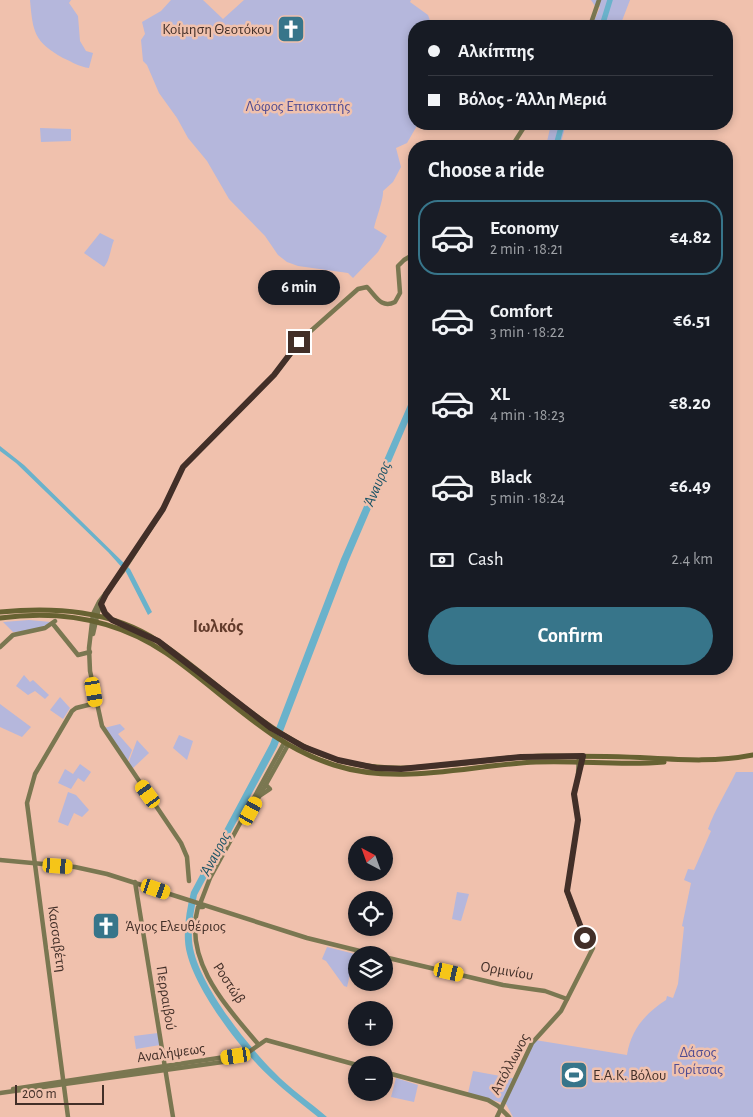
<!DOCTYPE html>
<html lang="en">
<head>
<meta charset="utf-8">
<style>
	:root { --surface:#171b24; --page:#242831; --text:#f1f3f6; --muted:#9ea1a6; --line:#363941; --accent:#37758a }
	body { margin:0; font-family:"Alegreya Sans",sans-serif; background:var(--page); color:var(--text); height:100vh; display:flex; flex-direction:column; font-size:19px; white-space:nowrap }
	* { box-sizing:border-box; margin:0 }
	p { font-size:16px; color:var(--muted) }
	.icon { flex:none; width:28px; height:28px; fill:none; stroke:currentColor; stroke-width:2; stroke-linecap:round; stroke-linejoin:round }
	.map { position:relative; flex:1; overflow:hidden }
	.side { position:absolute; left:408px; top:140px; width:325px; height:535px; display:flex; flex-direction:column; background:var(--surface); border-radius:20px; box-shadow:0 2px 8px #0003 }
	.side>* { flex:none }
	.top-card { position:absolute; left:408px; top:20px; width:325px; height:110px; border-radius:20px; box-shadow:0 2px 8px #0003; display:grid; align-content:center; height:110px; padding:0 20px; background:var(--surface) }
	.needle { width:32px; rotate:319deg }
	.buttons { position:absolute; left:348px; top:836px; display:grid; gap:10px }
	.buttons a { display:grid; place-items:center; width:45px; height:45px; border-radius:50%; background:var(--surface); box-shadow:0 2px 8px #0003; font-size:25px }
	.scale { position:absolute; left:15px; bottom:12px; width:89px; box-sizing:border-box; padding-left:5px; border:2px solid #422f28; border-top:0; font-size:14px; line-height:18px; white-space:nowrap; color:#422f28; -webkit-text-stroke:4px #f0c1ad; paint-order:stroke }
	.end { position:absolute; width:22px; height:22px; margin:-11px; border:6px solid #422f28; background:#fff; box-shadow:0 0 0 2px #fff }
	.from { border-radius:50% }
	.bubble { position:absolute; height:35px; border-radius:18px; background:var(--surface); box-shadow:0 2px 8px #0003; font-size:16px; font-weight:700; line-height:35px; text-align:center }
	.car { position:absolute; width:15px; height:30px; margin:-15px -8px; border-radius:6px; box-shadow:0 0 4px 1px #0007; background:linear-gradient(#f5c518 24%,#345 0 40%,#f5c518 0 76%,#345 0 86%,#f5c518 0) }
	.top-card b { display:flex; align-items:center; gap:18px; height:48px; font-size:19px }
	.top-card b+b { border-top:1px solid var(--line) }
	.top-card i { width:12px; height:12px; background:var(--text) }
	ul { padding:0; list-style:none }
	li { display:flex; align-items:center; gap:15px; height:75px; margin:0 10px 8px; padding:0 10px; border:2px solid transparent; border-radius:20px }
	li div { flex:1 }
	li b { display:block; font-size:19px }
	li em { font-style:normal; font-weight:700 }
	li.selected { border-color:var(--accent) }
	li>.icon { width:45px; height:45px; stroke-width:1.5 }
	h2 { padding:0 20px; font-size:22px; line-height:60px }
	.pay { display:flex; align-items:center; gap:12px; height:55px; padding:0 20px; font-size:19px }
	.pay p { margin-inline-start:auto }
	.button { display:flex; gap:10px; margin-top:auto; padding:10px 20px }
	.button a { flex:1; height:58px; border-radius:30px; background:var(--accent); color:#fff; font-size:20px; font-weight:700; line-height:58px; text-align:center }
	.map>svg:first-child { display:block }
</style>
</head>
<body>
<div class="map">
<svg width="753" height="1117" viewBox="0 0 753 1117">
	<rect width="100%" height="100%" fill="#f0c1ad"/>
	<g fill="#b5b7dc">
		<path d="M 30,0 L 71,0 L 69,3 L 78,16 L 80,41 L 86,51 L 93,53 L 89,68 C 80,67 72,62 63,58 C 34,41 33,33 30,0 Z"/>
		<path d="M 171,0 L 203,0 L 223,19 L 244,0 L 411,0 L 410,2 L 428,15 L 432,26 L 414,26 L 414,124 L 418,124 L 407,143 L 396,148 L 401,167 L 393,182 L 383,191 C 384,198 376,219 374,228 L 387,236 L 378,252 L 353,278 L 348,273 L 298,266 L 287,262 L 278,255 L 265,236 L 229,199 L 207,161 L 188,138 L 177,118 L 159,93 L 147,65 L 143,61 L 141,40 L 145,34 L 142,22 L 161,11 Z"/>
		<path d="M 591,0 L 630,0 L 620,26 L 592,26 L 600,7 L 595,6 Z"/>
		<path d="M 551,124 L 566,124 L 560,146 L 546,146 Z"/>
		<path d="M 40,128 L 71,129 L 71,141 L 41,142 Z"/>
		<path d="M 100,233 L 114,240 C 110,250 110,260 104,267 L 84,253 Z"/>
		<path d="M 29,620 L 51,622 C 41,629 26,632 13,632 L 3,622 Z"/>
		<path d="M 24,675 L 30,682 L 33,680 L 49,695 L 45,699 L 35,691 L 28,695 L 16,686 Z"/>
		<path d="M 60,697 L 70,708 L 63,719 L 50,710 Z"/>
		<path d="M 0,704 L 31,727 L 22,737 L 0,727 Z"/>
		<path d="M 120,724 L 125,729 L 118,734 L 132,750 L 127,763 L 104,728 Z"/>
		<path d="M 179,735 L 193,741 L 187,760 L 173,748 Z"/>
		<path d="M 137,740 L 149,753 L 132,769 L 128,764 Z"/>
		<path d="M 80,764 L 91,772 L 84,782 L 78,778 L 71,789 L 58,783 L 65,769 L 73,774 Z"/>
		<path d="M 736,772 L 753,772 L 753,1117 L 513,1117 L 506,1104 L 468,1093 L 473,1071 L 517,1079 L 535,1040 L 627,1055 C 631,1029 646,1013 666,1000 L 667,996 L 673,998 L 678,984 L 684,927 L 682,926 L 691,883 L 684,880 L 688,869 L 694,870 L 711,831 L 708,829 C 715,809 727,791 736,772 Z"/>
		<path d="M 68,792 L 76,795 L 89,810 L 82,817 L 74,813 L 68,826 L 58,822 Z"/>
		<path d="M 457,892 L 469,894 L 461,921 L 452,919 Z"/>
		<path d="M 327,947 L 355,954 L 347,987 L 344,986 L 326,961 L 322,959 Z"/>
		<path d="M 158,1033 L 160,1045 L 136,1049 L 134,1036 Z"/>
		<path d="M 396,1078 L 418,1085 L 414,1102 L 391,1097 Z"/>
	</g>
	<g fill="#6ab2cb">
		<path d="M 414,391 L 414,408 L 348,562 L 277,747 L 197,895 C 194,910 191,925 192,940 C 194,979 247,1045 274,1072 C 290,1089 310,1102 327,1117 L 318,1117 C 302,1104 286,1092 271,1078 C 242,1052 187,981 185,941 C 184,925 187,908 191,892 L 270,744 L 341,559 Z"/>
		<path d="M 0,446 L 24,465 L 130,569 L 152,612 L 148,615 L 126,572 L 108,552 L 16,463 L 0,451 Z"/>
	</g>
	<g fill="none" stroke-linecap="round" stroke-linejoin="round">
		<g stroke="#6ab2cb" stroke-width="5.5">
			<path d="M 602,26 L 610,0"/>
			<path d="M 556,146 L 562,124"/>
		</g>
		<g stroke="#7a7751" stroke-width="4.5">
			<path d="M 590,26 L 599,0"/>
			<path d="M 512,146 L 526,124"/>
			<path d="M 53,624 L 78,655 L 90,652"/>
			<path d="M 93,634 L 98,612 L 102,603"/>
			<path d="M 0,647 L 13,635 L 45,628 L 55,621"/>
			<path d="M 578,775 L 579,756"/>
			<path d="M 261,795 L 270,789 L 266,785"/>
			<path d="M 243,820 L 251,811 L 288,745"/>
			<path d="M 0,860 L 75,867 L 107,874 L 307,938 L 376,955"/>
			<path d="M 189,881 L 187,857 L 181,843 L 102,726 L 90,671 L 89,648 L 93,614 L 99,602 L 123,571 L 163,509 L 183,467 L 274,375 L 304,337 L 358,289 L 367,287 C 376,296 381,309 395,302 L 400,293 L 398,266 L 404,260 L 414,254"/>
			<path d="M 135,882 L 173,1117"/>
			<path d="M 200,904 L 210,878 L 284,743"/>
			<path d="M 203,907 L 198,907 C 183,961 227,1007 258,1044"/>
			<path d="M 384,957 L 503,985 L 545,991 L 567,999"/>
			<path d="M 384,1072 L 488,1100 L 498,1106 L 509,1117"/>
			<path d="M 13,1089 L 245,1054"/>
			<path d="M 0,1093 L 237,1060 L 266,1040 L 357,1065"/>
			<path d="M 68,1117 L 27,803 L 35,774 L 72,711 L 76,708 L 96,703"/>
			<path d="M 497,1117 L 532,1043 L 561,1011 L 593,948 L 585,938 L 572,907 L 567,891 L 578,820 L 574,794 L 583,756"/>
		</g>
		<g stroke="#676232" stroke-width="5">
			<path d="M 101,604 L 104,612 L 110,618"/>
			<path d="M 0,612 C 55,607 111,610 158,641 C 187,660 214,684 241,705 C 267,724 292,743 323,755 C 397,783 469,757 545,756 C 580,756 615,756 649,758 C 684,760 718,762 753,755"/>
			<path d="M 0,618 C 59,610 116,619 166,653 C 222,691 267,744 334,765 C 399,786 469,765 536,762 C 579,760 622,766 664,762"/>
		</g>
	</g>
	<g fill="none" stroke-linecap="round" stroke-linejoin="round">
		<path stroke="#422f28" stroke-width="6" d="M 299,342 L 274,375 L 183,467 L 163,509 L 106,594 L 101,604 L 105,613 L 112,620 L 158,641 L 271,728 L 304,747 L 338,760 L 376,768 L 401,769 L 521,757 L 583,756 L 574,794 L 578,820 L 567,891 L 585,938"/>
	</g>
	<defs>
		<g id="church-square" transform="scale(1.4375)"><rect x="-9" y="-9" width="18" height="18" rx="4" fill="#37758a" stroke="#f0c1ad"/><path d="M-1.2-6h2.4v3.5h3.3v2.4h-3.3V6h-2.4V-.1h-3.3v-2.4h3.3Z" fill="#fff"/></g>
		<g id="stadium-square" transform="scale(1.4375)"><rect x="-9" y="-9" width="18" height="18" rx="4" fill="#37758a" stroke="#f0c1ad"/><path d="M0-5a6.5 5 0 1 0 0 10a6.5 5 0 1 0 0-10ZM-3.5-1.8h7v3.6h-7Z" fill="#fff"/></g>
	</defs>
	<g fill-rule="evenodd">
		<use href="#church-square" x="291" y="29"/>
		<use href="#church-square" x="106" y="926"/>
		<use href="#stadium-square" x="574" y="1075"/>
	</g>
	<g text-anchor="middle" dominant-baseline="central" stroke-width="5" stroke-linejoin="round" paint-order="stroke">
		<g font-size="15" fill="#422f28" stroke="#f0c1ad" text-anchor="start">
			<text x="272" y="29" text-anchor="end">Κοίμηση Θεοτόκου</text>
			<text x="125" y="926">Άγιος Ελευθέριος</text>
			<text x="593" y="1075">Ε.Α.Κ. Βόλου</text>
		</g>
		<g font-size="15" fill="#504c92" stroke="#f0c1ad">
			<text x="298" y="106">Λόφος Επισκοπής</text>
			<text x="698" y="1052">Δάσος<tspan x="698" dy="17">Γορίτσας</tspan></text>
		</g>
		<g font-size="15" fill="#422f28" stroke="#f0c1ad">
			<text transform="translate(57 939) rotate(82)">Κασσαβέτη</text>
			<text transform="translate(507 971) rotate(10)">Ορμινίου</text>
			<text transform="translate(229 983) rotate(57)">Ροστώβ</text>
			<text transform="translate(166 998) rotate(81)">Περραιβού</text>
			<text transform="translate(171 1053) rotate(-8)">Αναλήψεως</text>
			<text transform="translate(510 1064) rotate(-62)">Απόλλωνος</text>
		</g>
		<g font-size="16" font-style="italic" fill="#175265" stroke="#f0c1ad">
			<text transform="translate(377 484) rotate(-67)">Άναυρος</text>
			<text transform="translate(215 854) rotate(-62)">Άναυρος</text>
		</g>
		<g font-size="18" font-weight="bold" fill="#623b2b" stroke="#f0c1ad">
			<text x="218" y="627">Ιωλκός</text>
		</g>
	</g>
</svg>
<div class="buttons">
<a><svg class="needle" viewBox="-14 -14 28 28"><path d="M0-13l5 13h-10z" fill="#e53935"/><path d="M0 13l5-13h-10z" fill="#9ea1a6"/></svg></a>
<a><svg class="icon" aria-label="locate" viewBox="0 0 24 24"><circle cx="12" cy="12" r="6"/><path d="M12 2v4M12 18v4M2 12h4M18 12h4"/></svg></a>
<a><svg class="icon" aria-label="layers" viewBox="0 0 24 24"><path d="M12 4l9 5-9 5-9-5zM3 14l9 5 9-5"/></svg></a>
<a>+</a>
<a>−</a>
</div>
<div class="scale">200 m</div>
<i class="end from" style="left:585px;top:938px"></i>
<i class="end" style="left:299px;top:342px"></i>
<div class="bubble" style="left:258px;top:270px;width:82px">6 min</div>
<i class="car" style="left:94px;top:692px;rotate:170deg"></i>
<i class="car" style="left:148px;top:794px;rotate:324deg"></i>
<i class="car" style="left:251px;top:811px;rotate:29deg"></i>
<i class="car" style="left:58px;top:866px;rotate:94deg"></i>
<i class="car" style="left:156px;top:889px;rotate:109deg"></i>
<i class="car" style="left:449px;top:972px;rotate:103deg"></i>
<i class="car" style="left:236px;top:1056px;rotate:261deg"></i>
<div class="top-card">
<b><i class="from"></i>Αλκίππης</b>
<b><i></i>Βόλος - Άλλη Μεριά</b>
</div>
<section class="side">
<h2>Choose a ride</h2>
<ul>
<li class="selected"><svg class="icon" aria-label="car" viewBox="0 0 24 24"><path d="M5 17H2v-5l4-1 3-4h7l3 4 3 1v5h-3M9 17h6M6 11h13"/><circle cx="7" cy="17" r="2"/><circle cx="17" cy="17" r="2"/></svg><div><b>Economy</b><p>2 min · 18:21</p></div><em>€4.82</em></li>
<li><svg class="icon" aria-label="car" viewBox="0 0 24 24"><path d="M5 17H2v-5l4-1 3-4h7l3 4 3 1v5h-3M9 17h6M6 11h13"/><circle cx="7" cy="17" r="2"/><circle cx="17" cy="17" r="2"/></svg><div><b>Comfort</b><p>3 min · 18:22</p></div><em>€6.51</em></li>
<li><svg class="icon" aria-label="car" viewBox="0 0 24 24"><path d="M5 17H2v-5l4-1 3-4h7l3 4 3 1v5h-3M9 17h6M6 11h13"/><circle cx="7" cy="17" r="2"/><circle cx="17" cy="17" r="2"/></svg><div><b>XL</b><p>4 min · 18:23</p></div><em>€8.20</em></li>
<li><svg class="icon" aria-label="car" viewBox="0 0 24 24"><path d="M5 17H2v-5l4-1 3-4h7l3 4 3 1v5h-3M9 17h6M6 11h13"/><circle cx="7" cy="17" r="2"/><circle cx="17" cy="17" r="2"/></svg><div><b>Black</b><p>5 min · 18:24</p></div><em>€6.49</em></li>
</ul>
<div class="pay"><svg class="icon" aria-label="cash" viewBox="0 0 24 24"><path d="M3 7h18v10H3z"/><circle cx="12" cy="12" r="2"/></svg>Cash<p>2.4 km</p></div>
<div class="button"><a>Confirm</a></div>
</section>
</div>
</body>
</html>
